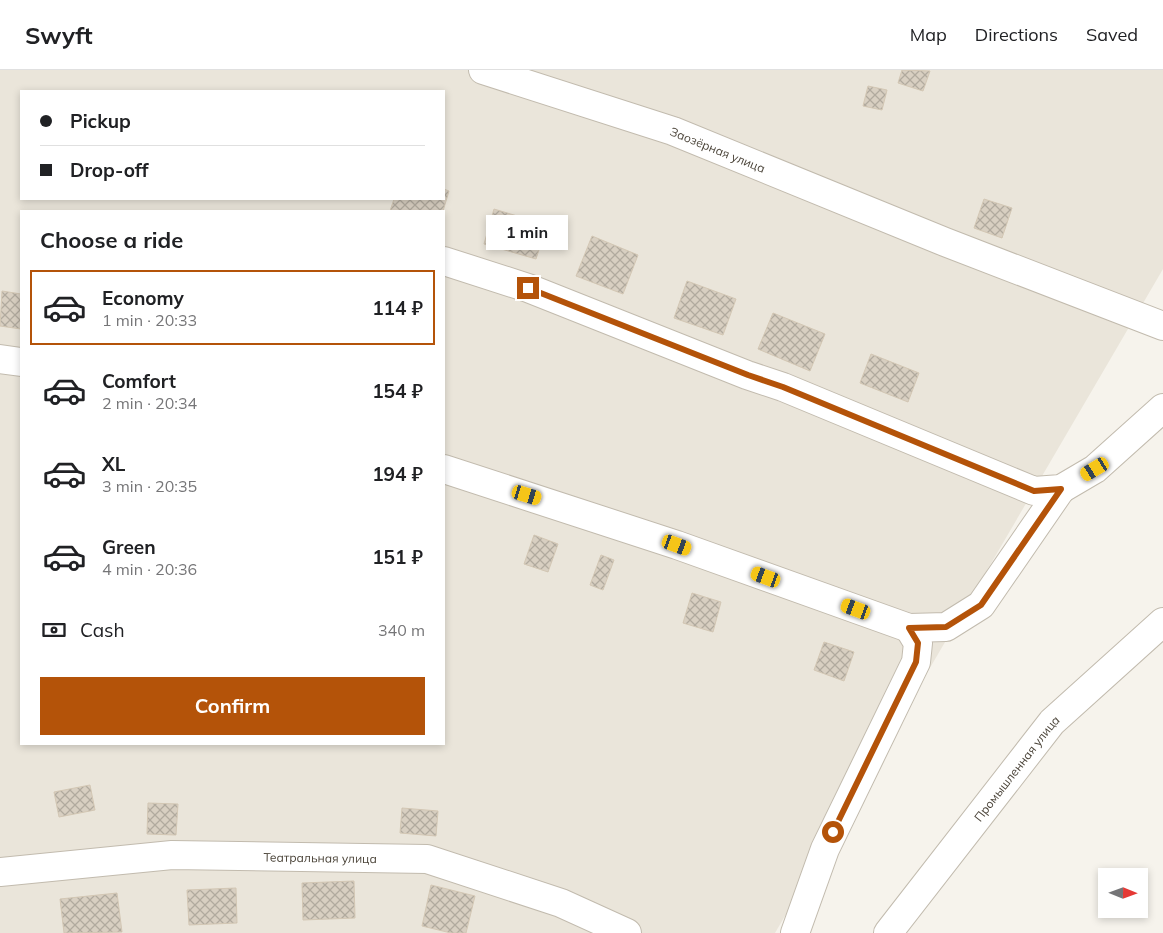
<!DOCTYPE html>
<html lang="en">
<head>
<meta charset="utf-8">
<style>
	:root { --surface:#fff; --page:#f2f2f2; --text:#202124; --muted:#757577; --line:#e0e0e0; --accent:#b45309 }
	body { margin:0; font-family:Mulish,sans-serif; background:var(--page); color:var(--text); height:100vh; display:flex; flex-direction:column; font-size:19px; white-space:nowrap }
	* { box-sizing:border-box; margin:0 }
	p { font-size:16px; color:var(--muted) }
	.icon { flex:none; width:28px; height:28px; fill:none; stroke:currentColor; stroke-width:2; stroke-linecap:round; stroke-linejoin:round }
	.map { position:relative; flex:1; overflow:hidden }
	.details { position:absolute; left:20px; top:140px; width:425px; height:535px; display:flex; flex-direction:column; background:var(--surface); border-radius:0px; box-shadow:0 2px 8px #0003 }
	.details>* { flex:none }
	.guide { position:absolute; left:20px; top:20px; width:425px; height:110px; border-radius:0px; box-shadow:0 2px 8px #0003; display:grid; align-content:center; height:110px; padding:0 20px; background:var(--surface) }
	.needle { width:32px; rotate:91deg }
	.tools { position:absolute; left:1098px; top:798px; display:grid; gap:10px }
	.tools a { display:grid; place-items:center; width:50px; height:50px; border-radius:0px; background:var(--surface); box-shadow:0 2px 8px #0003; font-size:25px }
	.end { position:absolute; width:22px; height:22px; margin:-11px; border:6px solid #b45309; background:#fff; box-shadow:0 0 0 2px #fff }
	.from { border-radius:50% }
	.bubble { position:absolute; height:35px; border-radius:0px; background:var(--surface); box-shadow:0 2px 8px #0003; font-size:16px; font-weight:700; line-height:35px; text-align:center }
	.car { position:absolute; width:15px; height:30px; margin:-15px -8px; border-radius:6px; box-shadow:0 0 4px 1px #0007; background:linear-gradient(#f5c518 24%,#345 0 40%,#f5c518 0 76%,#345 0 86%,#f5c518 0) }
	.guide b { display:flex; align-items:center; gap:18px; height:48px; font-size:19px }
	.guide b+b { border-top:1px solid var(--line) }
	.guide i { width:12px; height:12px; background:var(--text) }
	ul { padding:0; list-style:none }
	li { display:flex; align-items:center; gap:15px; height:75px; margin:0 10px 8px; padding:0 10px; border:2px solid transparent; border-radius:0px }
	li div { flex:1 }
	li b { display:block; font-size:19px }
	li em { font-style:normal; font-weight:700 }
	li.on { border-color:var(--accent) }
	li>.icon { width:45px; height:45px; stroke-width:1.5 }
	h2 { padding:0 20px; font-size:22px; line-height:60px }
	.pay { display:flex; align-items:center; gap:12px; height:55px; padding:0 20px; font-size:19px }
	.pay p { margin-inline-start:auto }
	.action { display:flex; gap:10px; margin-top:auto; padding:10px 20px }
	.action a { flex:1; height:58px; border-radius:0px; background:var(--accent); color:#fff; font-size:20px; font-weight:700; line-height:58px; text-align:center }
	header { display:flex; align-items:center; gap:30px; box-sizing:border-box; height:70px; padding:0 25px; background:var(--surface); border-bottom:1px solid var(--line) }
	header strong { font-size:24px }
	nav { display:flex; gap:28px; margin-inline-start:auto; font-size:18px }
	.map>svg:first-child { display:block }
</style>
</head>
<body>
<header>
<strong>Swyft</strong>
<nav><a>Map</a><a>Directions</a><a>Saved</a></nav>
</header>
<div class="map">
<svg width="1163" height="863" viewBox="0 0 1163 863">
	<defs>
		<pattern id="building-cross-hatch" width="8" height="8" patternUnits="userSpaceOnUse" patternTransform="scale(1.25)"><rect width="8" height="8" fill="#d8cfc1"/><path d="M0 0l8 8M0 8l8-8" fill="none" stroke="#b1aa9e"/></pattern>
	</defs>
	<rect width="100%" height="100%" fill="#f6f3ec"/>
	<path fill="#eae5da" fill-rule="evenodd" d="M 0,0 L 1163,0 L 1163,199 L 775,863 L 0,863 ZM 21,21 L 444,21 L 444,129 L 21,129 ZM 21,141 L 444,141 L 444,674 L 21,674 Z"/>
	<g fill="url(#building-cross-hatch)" stroke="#d3c7b4">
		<path d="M 902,0 L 930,1 L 923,21 L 898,13 Z"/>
		<path d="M 868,16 L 887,20 L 882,40 L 863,36 Z"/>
		<path d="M 444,119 L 449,121 L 443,141 L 390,141 L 394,129 L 444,129 Z"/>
		<path d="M 984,129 L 1012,138 L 1002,168 L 974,158 Z"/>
		<path d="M 494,139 L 547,155 L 536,189 L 484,174 Z"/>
		<path d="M 592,166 L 638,185 L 623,224 L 576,206 Z"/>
		<path d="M 687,211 L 736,229 L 723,265 L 674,248 Z"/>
		<path d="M 2,221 L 21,224 L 21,259 L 0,256 Z"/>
		<path d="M 773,243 L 825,264 L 810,301 L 758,279 Z"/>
		<path d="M 871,284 L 919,303 L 908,332 L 860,313 Z"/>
		<path d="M 534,465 L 558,474 L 548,502 L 524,494 Z"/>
		<path d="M 601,485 L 614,490 L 603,520 L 590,515 Z"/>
		<path d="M 692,523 L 721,532 L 713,562 L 683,553 Z"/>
		<path d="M 824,572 L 854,582 L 844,611 L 814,600 Z"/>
		<path d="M 90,715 L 95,740 L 59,747 L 54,722 Z"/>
		<path d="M 148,733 L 178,734 L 176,765 L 147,764 Z"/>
		<path d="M 402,738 L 438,741 L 436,766 L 400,763 Z"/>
		<path d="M 354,811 L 355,848 L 303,850 L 302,813 Z"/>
		<path d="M 431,815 L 475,826 L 466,863 L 451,863 L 422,856 Z"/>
		<path d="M 236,818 L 237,853 L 189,855 L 187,820 Z"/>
		<path d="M 117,823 L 122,862 L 64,863 L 60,829 Z"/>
	</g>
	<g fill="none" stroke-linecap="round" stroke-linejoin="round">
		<g stroke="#c2bbae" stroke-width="30">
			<g id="minor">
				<path id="s1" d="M 483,0 L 673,61 L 945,172 L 1163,256"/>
				<path d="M 444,191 L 528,218 L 747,305 L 783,317 L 1034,421 L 1061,419 L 1095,399 L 1163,338"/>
				<path d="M 0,289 L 21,292"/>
				<path d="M 444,399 L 677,475 L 909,558 L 946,557 L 981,535 L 1061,419"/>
				<path id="s2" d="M 0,802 L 172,785 L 427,789 L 561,833 L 627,863"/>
				<path d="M 795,863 L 825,779 L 916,592 L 918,573 L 909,558"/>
				<path id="s3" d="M 888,863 L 1052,652 L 1163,552"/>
			</g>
		</g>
		<use href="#minor" stroke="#fff" stroke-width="28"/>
	</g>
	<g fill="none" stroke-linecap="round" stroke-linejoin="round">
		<path stroke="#b45309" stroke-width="6" d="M 528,218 L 748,305 L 783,317 L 1034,421 L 1061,419 L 981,535 L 946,557 L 909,558 L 918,573 L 916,592 L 833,762"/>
	</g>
	<g text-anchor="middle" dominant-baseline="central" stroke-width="4" stroke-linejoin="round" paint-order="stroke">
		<g font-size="12" fill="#4b4439" stroke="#fff">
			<text stroke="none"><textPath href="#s1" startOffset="248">Заозёрная улица</textPath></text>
			<text stroke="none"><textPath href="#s3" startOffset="209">Промышленная улица</textPath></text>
			<text stroke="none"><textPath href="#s2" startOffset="321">Театральная улица</textPath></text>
		</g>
	</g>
</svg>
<div class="tools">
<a><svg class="needle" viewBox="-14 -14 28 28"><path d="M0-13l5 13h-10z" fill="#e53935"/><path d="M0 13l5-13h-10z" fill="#757577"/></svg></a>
</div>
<i class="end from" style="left:833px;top:762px"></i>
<i class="end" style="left:528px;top:218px"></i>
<div class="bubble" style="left:486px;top:145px;width:82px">1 min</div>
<i class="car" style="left:1095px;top:399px;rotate:239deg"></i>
<i class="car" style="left:527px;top:425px;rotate:107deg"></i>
<i class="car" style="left:677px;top:475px;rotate:110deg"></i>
<i class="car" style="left:766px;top:507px;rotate:290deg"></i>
<i class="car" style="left:856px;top:539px;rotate:290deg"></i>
<div class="guide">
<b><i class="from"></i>Pickup</b>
<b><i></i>Drop-off</b>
</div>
<section class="details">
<h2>Choose a ride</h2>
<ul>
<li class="on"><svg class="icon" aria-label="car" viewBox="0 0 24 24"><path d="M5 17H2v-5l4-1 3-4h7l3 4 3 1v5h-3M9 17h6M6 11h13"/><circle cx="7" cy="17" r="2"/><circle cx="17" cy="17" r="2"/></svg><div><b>Economy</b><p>1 min · 20:33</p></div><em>114 ₽</em></li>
<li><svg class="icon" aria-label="car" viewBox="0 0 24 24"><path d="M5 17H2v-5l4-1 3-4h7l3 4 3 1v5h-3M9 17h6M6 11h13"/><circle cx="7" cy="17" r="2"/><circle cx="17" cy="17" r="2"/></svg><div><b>Comfort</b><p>2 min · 20:34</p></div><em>154 ₽</em></li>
<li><svg class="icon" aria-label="car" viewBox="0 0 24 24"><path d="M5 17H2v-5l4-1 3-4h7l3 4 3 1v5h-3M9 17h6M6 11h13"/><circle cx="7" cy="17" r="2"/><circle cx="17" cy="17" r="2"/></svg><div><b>XL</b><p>3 min · 20:35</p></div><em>194 ₽</em></li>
<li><svg class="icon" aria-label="car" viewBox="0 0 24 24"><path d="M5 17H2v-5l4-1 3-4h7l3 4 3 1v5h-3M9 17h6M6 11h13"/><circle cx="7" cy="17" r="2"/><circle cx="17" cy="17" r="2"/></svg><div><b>Green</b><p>4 min · 20:36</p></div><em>151 ₽</em></li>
</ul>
<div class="pay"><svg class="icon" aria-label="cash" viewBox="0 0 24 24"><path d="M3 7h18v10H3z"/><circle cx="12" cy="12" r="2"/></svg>Cash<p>340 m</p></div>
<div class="action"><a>Confirm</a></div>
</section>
</div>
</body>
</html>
